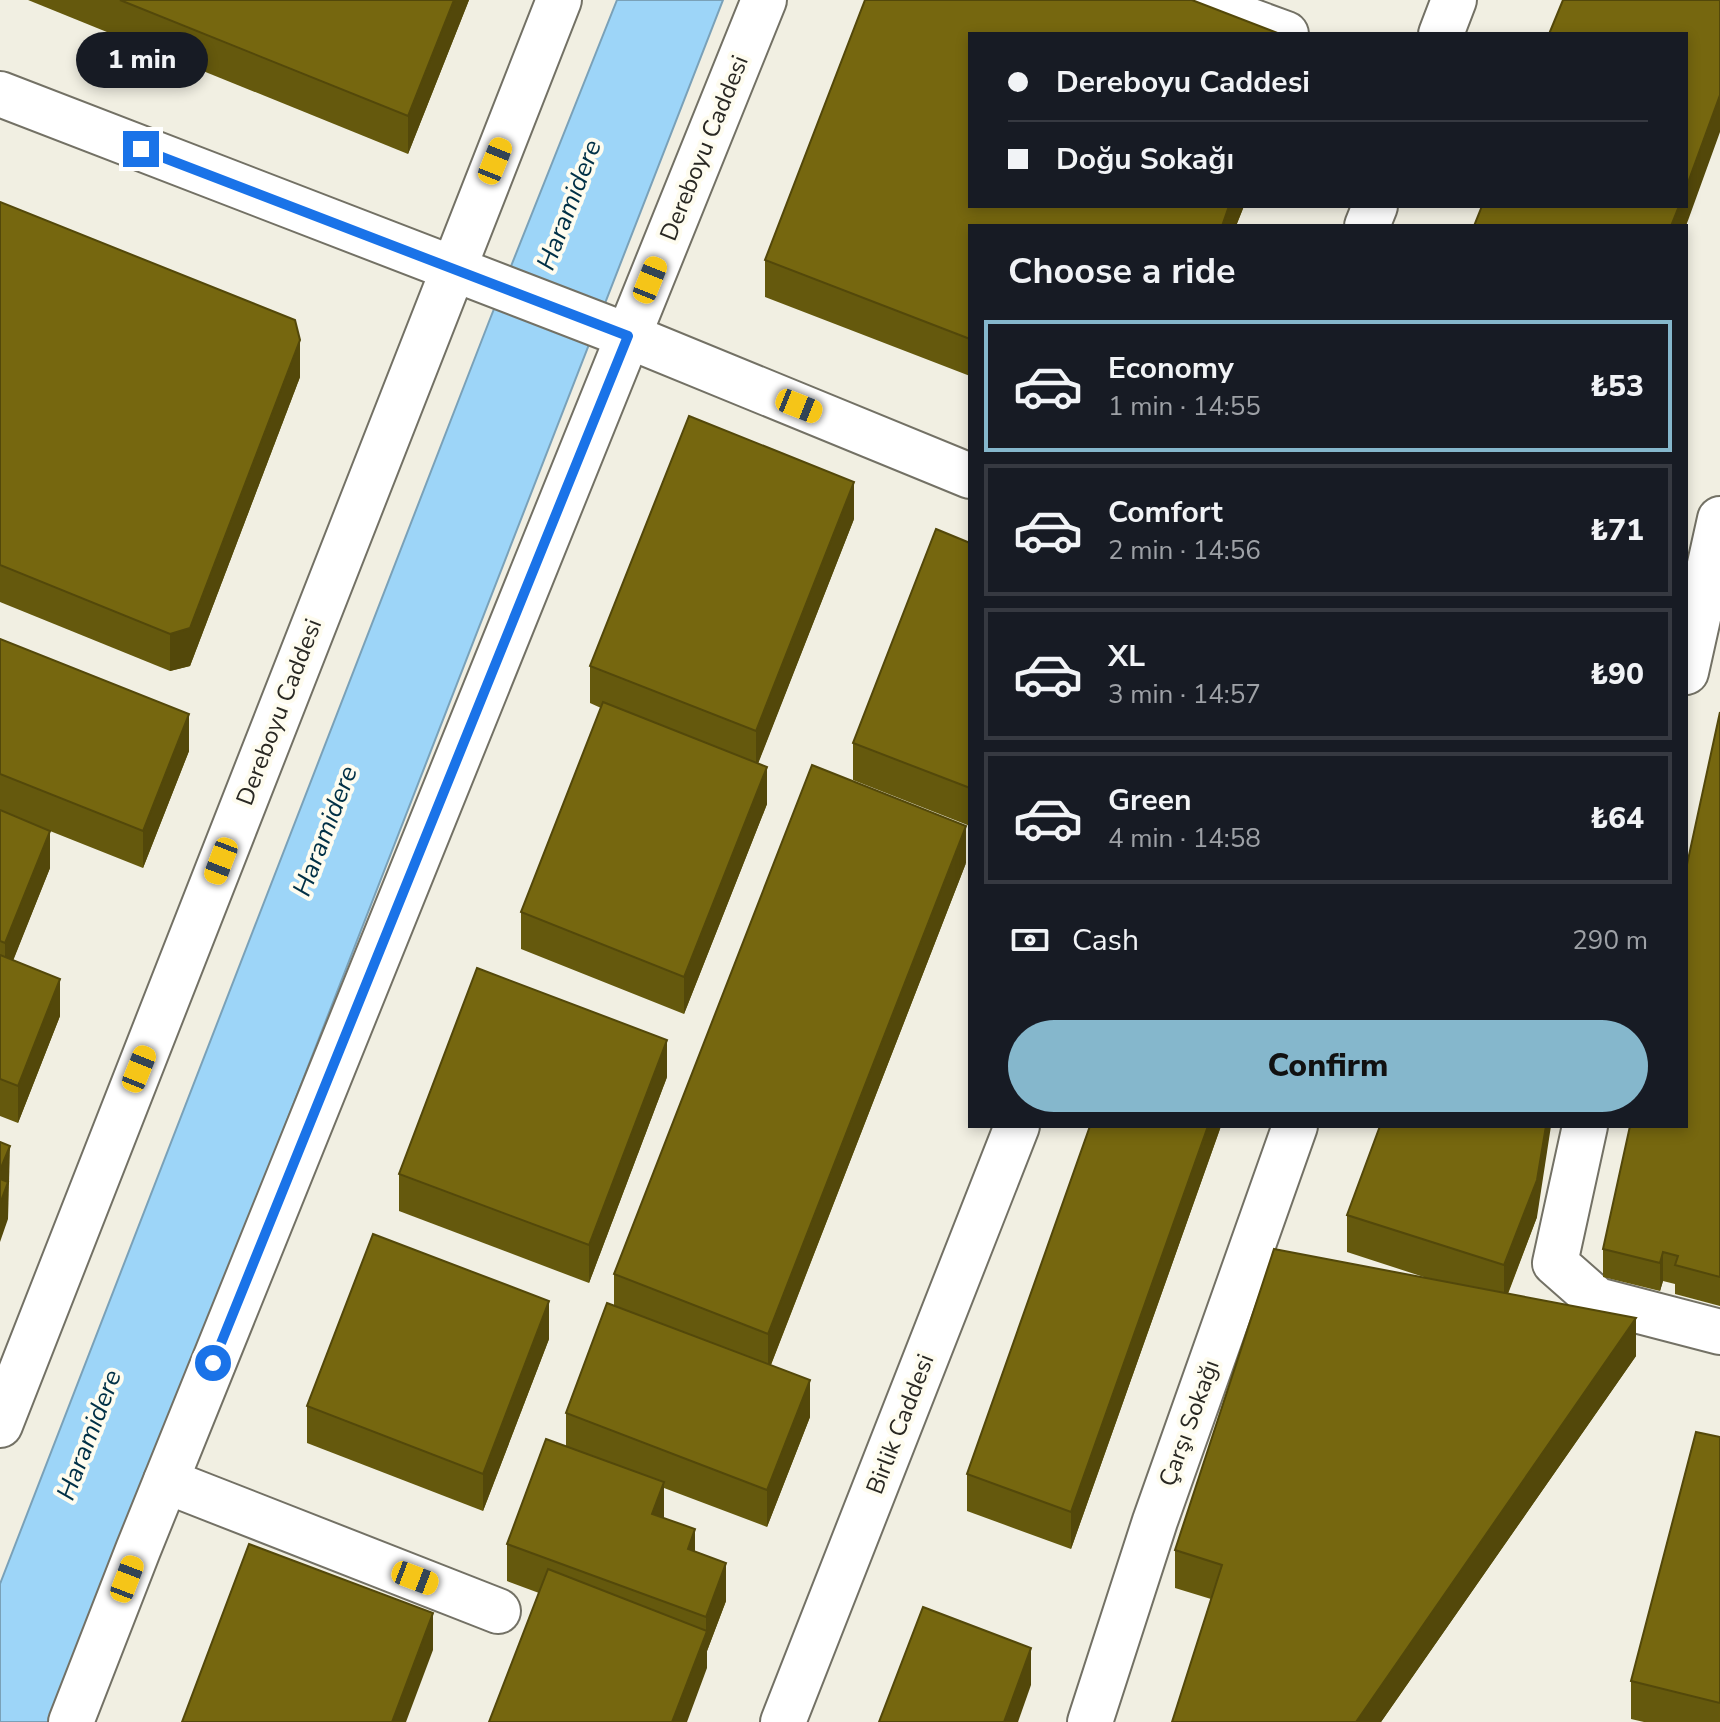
<!DOCTYPE html>
<html lang="en">
<head>
<meta charset="utf-8">
<style>
	:root { --surface:#171b24; --page:#20242c; --text:#f1f3f6; --muted:#9ea1a6; --line:#363941; --accent:#85b7cc }
	body { margin:0; font-family:"Nunito Sans",sans-serif; background:var(--page); color:var(--text); height:100vh; display:flex; flex-direction:column; font-size:30px; white-space:nowrap }
	* { box-sizing:border-box; margin:0 }
	p { font-size:26px; color:var(--muted) }
	.icon { flex:none; width:44px; height:44px; fill:none; stroke:currentColor; stroke-width:2; stroke-linecap:round; stroke-linejoin:round }
	.map { position:relative; flex:1; overflow:hidden }
	.panel { position:absolute; left:968px; top:224px; width:720px; height:904px; display:flex; flex-direction:column; background:var(--surface); border-radius:0px; box-shadow:0 4px 12px #0003 }
	.panel>* { flex:none }
	.banner { position:absolute; left:968px; top:32px; width:720px; height:176px; border-radius:0px; box-shadow:0 4px 12px #0003; display:grid; align-content:center; height:176px; padding:0 40px; background:var(--surface) }
	.end { position:absolute; width:36px; height:36px; margin:-18px; border:10px solid #1a73e8; background:#fff; box-shadow:0 0 0 4px #fff }
	.from { border-radius:50% }
	.bubble { position:absolute; height:56px; border-radius:28px; background:var(--surface); box-shadow:0 4px 12px #0003; font-size:26px; font-weight:800; line-height:56px; text-align:center }
	.car { position:absolute; width:24px; height:48px; margin:-24px -12px; border-radius:10px; box-shadow:0 0 6px 2px #0007; background:linear-gradient(#f5c518 24%,#345 0 40%,#f5c518 0 76%,#345 0 86%,#f5c518 0) }
	.banner b { display:flex; align-items:center; gap:28px; height:76px; font-size:30px }
	.banner b+b { border-top:2px solid var(--line) }
	.banner i { width:20px; height:20px; background:var(--text) }
	ul { padding:0; list-style:none }
	li { display:flex; align-items:center; gap:24px; height:132px; margin:0 16px 12px; padding:0 24px; border:4px solid var(--line); border-radius:0px }
	li div { flex:1 }
	li b { display:block; font-size:30px }
	li em { font-style:normal; font-weight:800 }
	li.active { border-color:var(--accent) }
	li>.icon { width:72px; height:72px; stroke-width:1.5 }
	h2 { padding:0 40px; font-size:36px; line-height:96px }
	.pay { display:flex; align-items:center; gap:20px; height:88px; padding:0 40px; font-size:30px }
	.pay p { margin-inline-start:auto }
	.cta { display:flex; gap:16px; margin-top:auto; padding:16px 40px }
	.cta a { flex:1; height:92px; border-radius:48px; background:var(--accent); color:#111; font-size:32px; font-weight:800; line-height:92px; text-align:center }
	.map>svg:first-child { display:block }
</style>
</head>
<body>
<div class="map">
<svg width="1720" height="1722" viewBox="0 0 1720 1722">
	<rect width="100%" height="100%" fill="#f1efe2"/>
	<path fill="#9dd5f8" stroke="#7aa1b8" stroke-width="2" d="M 617,0 L 723,0 L 53,1722 L 0,1722 L 0,1584 L 490,319 Z"/>
	<g fill="none" stroke-linecap="round" stroke-linejoin="round">
		<g stroke="#737165" stroke-width="48">
			<g id="minor">
				<path d="M 1194,0 L 1286,34"/>
				<path d="M 1441,34 L 1454,0"/>
				<path d="M 0,94 L 628,336 L 970,476"/>
				<path d="M 1367,226 L 1375,206"/>
				<path d="M 1686,672 L 1720,519"/>
				<path d="M 1585,1126 L 1555,1263 L 1597,1300 L 1720,1332"/>
				<path d="M 0,1425 L 559,0"/>
				<path d="M 166,1481 L 498,1611"/>
				<path d="M 71,1722 L 138,1550 L 764,0"/>
				<path d="M 783,1722 L 1017,1126"/>
				<path d="M 1090,1722 L 1155,1521 L 1295,1126"/>
			</g>
		</g>
		<use href="#minor" stroke="#fff" stroke-width="44"/>
	</g>
	<g fill="#65590d">
		<path d="M 28,0 L 469,0 L 408,154 Z"/>
		<path d="M 865,0 L 1192,0 L 1280,34 L 970,34 L 970,206 L 1244,206 L 1236,226 L 970,226 L 970,376 L 765,297 L 765,260 Z"/>
		<path d="M 0,202 L 300,377 L 190,666 L 170,671 L 0,602 Z"/>
		<path d="M 854,519 L 758,763 L 767,804 L 684,1014 L 521,949 L 521,912 L 601,708 L 590,703 L 590,666 Z"/>
		<path d="M 970,543 L 970,826 L 853,780 L 853,743 Z"/>
		<path d="M 0,639 L 189,751 L 143,868 L 50,831 L 50,868 L 13,960 L 60,1016 L 18,1123 L 0,1116 Z"/>
		<path d="M 1720,712 L 1720,1306 L 1675,1294 L 1675,1284 L 1663,1281 L 1660,1291 L 1603,1277 L 1603,1249 Z"/>
		<path d="M 966,863 L 771,1365 L 810,1417 L 767,1527 L 664,1488 L 664,1518 L 695,1552 L 726,1601 L 707,1651 L 707,1668 L 539,1593 L 507,1581 L 507,1544 L 566,1446 L 566,1413 L 614,1306 L 614,1274 Z"/>
		<path d="M 667,1077 L 589,1283 L 399,1211 L 399,1174 Z"/>
		<path d="M 1090,1126 L 1221,1126 L 1071,1549 L 967,1511 L 967,1474 Z"/>
		<path d="M 1347,1215 L 1537,1217 L 1508,1294 L 1636,1356 L 1381,1722 L 1172,1722 L 1211,1599 L 1175,1588 L 1175,1550 L 1430,1279 L 1347,1252 Z"/>
		<path d="M 549,1339 L 483,1511 L 307,1443 L 307,1406 Z"/>
		<path d="M 1720,1437 L 1720,1722 L 1644,1722 L 1631,1719 L 1631,1681 Z"/>
	</g>
	<g fill="#53480a">
		<path d="M 454,0 L 469,0 L 408,154 L 408,116 Z"/>
		<path d="M 1720,95 L 1720,132 L 1686,226 L 1671,226 L 1679,206 L 1686,206 L 1686,188 Z"/>
		<path d="M 1229,206 L 1244,206 L 1236,226 L 1222,226 Z"/>
		<path d="M 300,340 L 300,377 L 190,666 L 170,671 L 170,634 Z"/>
		<path d="M 854,482 L 854,519 L 756,769 L 756,731 Z"/>
		<path d="M 189,714 L 189,751 L 143,868 L 143,831 Z"/>
		<path d="M 767,767 L 767,804 L 684,1014 L 684,977 Z"/>
		<path d="M 966,826 L 966,863 L 768,1372 L 768,1334 Z"/>
		<path d="M 50,831 L 50,868 L 5,981 L 5,943 Z"/>
		<path d="M 60,979 L 60,1016 L 18,1123 L 18,1086 Z"/>
		<path d="M 667,1040 L 667,1077 L 589,1283 L 589,1245 Z"/>
		<path d="M 1208,1126 L 1221,1126 L 1071,1549 L 1071,1512 Z"/>
		<path d="M 1546,1126 L 1551,1126 L 1537,1217 L 1504,1303 L 1504,1265 Z"/>
		<path d="M 10,1146 L 8,1219 L 0,1242 L 0,1170 Z"/>
		<path d="M 1663,1252 L 1663,1281 L 1660,1291 L 1660,1263 Z"/>
		<path d="M 549,1301 L 549,1339 L 483,1511 L 483,1474 Z"/>
		<path d="M 1636,1318 L 1636,1356 L 1381,1722 L 1356,1722 Z"/>
		<path d="M 810,1380 L 810,1417 L 767,1527 L 767,1490 Z"/>
		<path d="M 664,1482 L 664,1519 L 652,1514 Z"/>
		<path d="M 695,1529 L 695,1566 L 688,1549 Z"/>
		<path d="M 726,1563 L 726,1601 L 707,1651 L 707,1668 L 687,1722 L 672,1722 L 706,1633 L 706,1617 Z"/>
		<path d="M 433,1613 L 433,1650 L 406,1722 L 392,1722 Z"/>
		<path d="M 1031,1648 L 1031,1685 L 1018,1722 L 1004,1722 Z"/>
	</g>
	<g fill="#76670f" stroke="#53480a" stroke-width="2">
		<path d="M 120,0 L 454,0 L 408,116 Z"/>
		<path d="M 865,0 L 1192,0 L 1280,34 L 970,34 L 970,206 L 1229,206 L 1222,226 L 970,226 L 970,339 L 765,260 Z"/>
		<path d="M 1563,0 L 1720,0 L 1720,95 L 1686,188 L 1686,34 L 1549,34 Z"/>
		<path d="M 0,202 L 295,320 L 300,340 L 190,628 L 170,634 L 0,565 Z"/>
		<path d="M 1482,206 L 1679,206 L 1671,226 L 1474,226 Z"/>
		<path d="M 689,416 L 854,482 L 756,731 L 590,666 Z"/>
		<path d="M 936,529 L 970,543 L 970,788 L 853,743 Z"/>
		<path d="M 0,639 L 189,714 L 143,831 L 0,774 Z"/>
		<path d="M 603,702 L 767,767 L 684,977 L 521,912 Z"/>
		<path d="M 1720,712 L 1720,1277 L 1675,1265 L 1678,1256 L 1663,1252 L 1660,1263 L 1603,1249 L 1630,1126 L 1686,1126 L 1686,869 Z"/>
		<path d="M 812,765 L 966,826 L 768,1334 L 614,1274 Z"/>
		<path d="M 0,810 L 50,831 L 5,943 L 0,941 Z"/>
		<path d="M 0,955 L 60,979 L 18,1086 L 0,1079 Z"/>
		<path d="M 477,968 L 667,1040 L 589,1245 L 399,1174 Z"/>
		<path d="M 1090,1126 L 1208,1126 L 1071,1512 L 967,1474 Z"/>
		<path d="M 1380,1126 L 1546,1126 L 1537,1180 L 1504,1265 L 1347,1215 Z"/>
		<path d="M 0,1142 L 10,1146 L 0,1170 Z"/>
		<path d="M 0,1179 L 8,1182 L 0,1204 Z"/>
		<path d="M 373,1234 L 549,1301 L 483,1474 L 307,1406 Z"/>
		<path d="M 1274,1249 L 1636,1318 L 1356,1722 L 1172,1722 L 1222,1565 L 1175,1550 Z"/>
		<path d="M 607,1303 L 810,1380 L 767,1490 L 566,1413 Z"/>
		<path d="M 1696,1432 L 1720,1437 L 1720,1703 L 1631,1681 Z"/>
		<path d="M 546,1439 L 664,1482 L 652,1514 L 695,1529 L 688,1549 L 726,1563 L 706,1617 L 507,1544 Z"/>
		<path d="M 249,1544 L 433,1613 L 392,1722 L 182,1722 Z"/>
		<path d="M 548,1569 L 707,1631 L 672,1722 L 489,1722 Z"/>
		<path d="M 923,1607 L 1031,1648 L 1004,1722 L 879,1722 Z"/>
	</g>
	<g fill="none" stroke-linecap="round" stroke-linejoin="round">
		<path stroke="#1a73e8" stroke-width="10" d="M 141,149 L 628,336 L 213,1363"/>
	</g>
	<g text-anchor="middle" dominant-baseline="central" stroke-width="8" stroke-linejoin="round" paint-order="stroke">
		<g font-size="24" fill="#292823" stroke="#fefcef">
			<text transform="translate(704 148) rotate(-68)">Dereboyu Caddesi</text>
			<text transform="translate(279 712) rotate(-69)">Dereboyu Caddesi</text>
			<text transform="translate(1189 1423) rotate(-70)">Çarşı Sokağı</text>
			<text transform="translate(900 1424) rotate(-69)">Birlik Caddesi</text>
		</g>
		<g font-size="26" font-style="italic" fill="#003046" stroke="#fefcef">
			<text transform="translate(569 205) rotate(-69)">Haramidere</text>
			<text transform="translate(325 831) rotate(-69)">Haramidere</text>
			<text transform="translate(89 1435) rotate(-69)">Haramidere</text>
		</g>
	</g>
</svg>
<i class="end from" style="left:213px;top:1363px"></i>
<i class="end" style="left:141px;top:149px"></i>
<div class="bubble" style="left:76px;top:32px;width:132px">1 min</div>
<i class="car" style="left:495px;top:161px;rotate:22deg"></i>
<i class="car" style="left:650px;top:280px;rotate:22deg"></i>
<i class="car" style="left:799px;top:406px;rotate:112deg"></i>
<i class="car" style="left:221px;top:861px;rotate:201deg"></i>
<i class="car" style="left:139px;top:1069px;rotate:22deg"></i>
<i class="car" style="left:415px;top:1578px;rotate:111deg"></i>
<i class="car" style="left:127px;top:1579px;rotate:21deg"></i>
<div class="banner">
<b><i class="from"></i>Dereboyu Caddesi</b>
<b><i></i>Doğu Sokağı</b>
</div>
<section class="panel">
<h2>Choose a ride</h2>
<ul>
<li class="active"><svg class="icon" aria-label="car" viewBox="0 0 24 24"><path d="M5 17H2v-5l4-1 3-4h7l3 4 3 1v5h-3M9 17h6M6 11h13"/><circle cx="7" cy="17" r="2"/><circle cx="17" cy="17" r="2"/></svg><div><b>Economy</b><p>1 min · 14:55</p></div><em>₺53</em></li>
<li><svg class="icon" aria-label="car" viewBox="0 0 24 24"><path d="M5 17H2v-5l4-1 3-4h7l3 4 3 1v5h-3M9 17h6M6 11h13"/><circle cx="7" cy="17" r="2"/><circle cx="17" cy="17" r="2"/></svg><div><b>Comfort</b><p>2 min · 14:56</p></div><em>₺71</em></li>
<li><svg class="icon" aria-label="car" viewBox="0 0 24 24"><path d="M5 17H2v-5l4-1 3-4h7l3 4 3 1v5h-3M9 17h6M6 11h13"/><circle cx="7" cy="17" r="2"/><circle cx="17" cy="17" r="2"/></svg><div><b>XL</b><p>3 min · 14:57</p></div><em>₺90</em></li>
<li><svg class="icon" aria-label="car" viewBox="0 0 24 24"><path d="M5 17H2v-5l4-1 3-4h7l3 4 3 1v5h-3M9 17h6M6 11h13"/><circle cx="7" cy="17" r="2"/><circle cx="17" cy="17" r="2"/></svg><div><b>Green</b><p>4 min · 14:58</p></div><em>₺64</em></li>
</ul>
<div class="pay"><svg class="icon" aria-label="cash" viewBox="0 0 24 24"><path d="M3 7h18v10H3z"/><circle cx="12" cy="12" r="2"/></svg>Cash<p>290 m</p></div>
<div class="cta"><a>Confirm</a></div>
</section>
</div>
</body>
</html>
